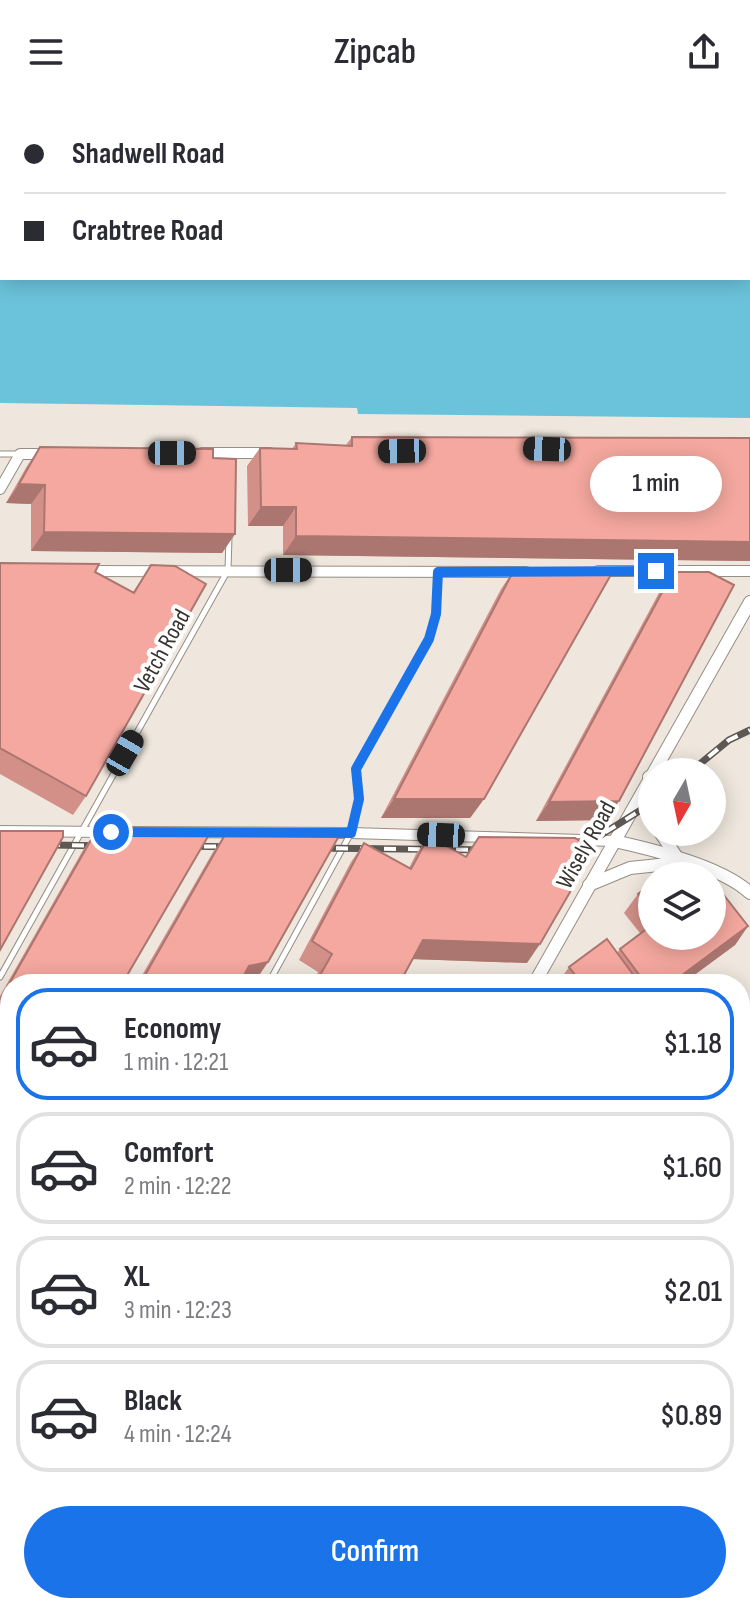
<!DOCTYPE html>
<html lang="en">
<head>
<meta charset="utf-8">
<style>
	:root { --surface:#fff; --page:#f2f2f3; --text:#2b2b33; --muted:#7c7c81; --line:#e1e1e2; --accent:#1a73e8 }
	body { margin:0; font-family:"Sofia Sans Condensed",sans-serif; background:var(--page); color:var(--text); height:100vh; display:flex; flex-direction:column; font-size:30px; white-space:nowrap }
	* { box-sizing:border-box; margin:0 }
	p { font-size:26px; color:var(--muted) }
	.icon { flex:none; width:44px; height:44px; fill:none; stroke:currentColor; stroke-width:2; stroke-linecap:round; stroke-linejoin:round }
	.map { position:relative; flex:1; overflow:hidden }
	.details { position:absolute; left:0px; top:870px; width:750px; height:640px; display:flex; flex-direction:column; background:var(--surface); border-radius:32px 32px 0 0; box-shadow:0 4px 20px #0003 }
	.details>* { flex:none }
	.top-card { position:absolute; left:0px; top:0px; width:750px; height:176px; box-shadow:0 4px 20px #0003; display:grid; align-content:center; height:176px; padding:0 24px; background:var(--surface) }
	.needle { width:52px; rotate:189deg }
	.fabs { position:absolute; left:638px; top:654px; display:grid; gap:16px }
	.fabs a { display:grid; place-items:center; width:88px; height:88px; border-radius:50%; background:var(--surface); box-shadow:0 4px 20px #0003; font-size:40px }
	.end { position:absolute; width:36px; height:36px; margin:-18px; border:10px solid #1a73e8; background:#fff; box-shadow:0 0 0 4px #fff }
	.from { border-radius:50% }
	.bubble { position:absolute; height:56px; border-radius:28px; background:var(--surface); box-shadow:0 4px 20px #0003; font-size:26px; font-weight:600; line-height:56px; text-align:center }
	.car { position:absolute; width:24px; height:48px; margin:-24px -12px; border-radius:10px; box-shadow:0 0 6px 2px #0007; background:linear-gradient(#222 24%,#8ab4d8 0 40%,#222 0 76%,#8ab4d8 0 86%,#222 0) }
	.top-card b { display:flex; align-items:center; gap:28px; height:76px; font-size:30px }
	.top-card b+b { border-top:2px solid var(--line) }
	.top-card i { width:20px; height:20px; background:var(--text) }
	ul { padding:14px 0 0; list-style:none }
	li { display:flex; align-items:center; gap:24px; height:112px; margin:0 16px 12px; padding:0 8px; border:4px solid var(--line); border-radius:32px }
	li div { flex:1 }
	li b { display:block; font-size:30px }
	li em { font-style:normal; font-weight:600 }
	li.on { border-color:var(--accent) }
	li>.icon { width:72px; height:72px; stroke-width:1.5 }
	.primary-button { display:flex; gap:16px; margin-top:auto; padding:16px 24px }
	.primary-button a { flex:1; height:92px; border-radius:48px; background:var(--accent); color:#fff; font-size:32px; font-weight:600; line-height:92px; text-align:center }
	header { display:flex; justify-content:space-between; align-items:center; height:104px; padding:0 24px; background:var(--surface); font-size:36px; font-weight:600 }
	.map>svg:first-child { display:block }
</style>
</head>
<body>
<header><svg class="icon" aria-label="menu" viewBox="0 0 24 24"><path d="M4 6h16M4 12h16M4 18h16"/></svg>Zipcab<svg class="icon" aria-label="share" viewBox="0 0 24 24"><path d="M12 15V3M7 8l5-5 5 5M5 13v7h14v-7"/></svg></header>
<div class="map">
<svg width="750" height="1510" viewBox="0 0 750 1510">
	<rect width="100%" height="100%" fill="#efe7dd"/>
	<path fill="#6bc3db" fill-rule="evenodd" d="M 0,0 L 750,0 L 750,314 L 358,310 L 357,304 L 0,299 ZM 2,2 L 748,2 L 748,174 L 2,174 Z"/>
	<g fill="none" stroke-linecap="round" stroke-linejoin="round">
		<g stroke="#958e84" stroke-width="7">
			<g id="service">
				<path d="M 0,350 L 19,350"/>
				<path d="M 0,873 L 228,466 L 229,433"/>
				<path d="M 268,880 L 351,729 L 359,695 L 356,665 L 429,535 L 436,510 L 438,468"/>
				<path d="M 0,1108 L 10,1108"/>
				<path d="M 0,1228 L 10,1225"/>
				<path d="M 740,1239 L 750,1230"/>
				<path d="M 615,1500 L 627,1510"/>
			</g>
		</g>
		<g stroke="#958e84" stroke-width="12">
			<g id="minor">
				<path d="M 202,349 L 270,349"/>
				<path d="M 0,385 L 20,350 L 46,350"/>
				<path d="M 82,467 L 526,468"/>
				<path d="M 598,467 L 750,467"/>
				<path d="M 0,727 L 108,728"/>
				<path d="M 132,728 L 351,729 L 614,737"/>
			</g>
		</g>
		<g stroke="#958e84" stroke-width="14">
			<g id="tertiary">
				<path d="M 649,673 L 652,694"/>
				<path d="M 660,728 L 678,755"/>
				<path d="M 614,737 C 651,745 723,763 750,789"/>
				<path d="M 589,781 L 630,764 L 678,759"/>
				<path d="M 534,880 L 750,498"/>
				<path d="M 0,1479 L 10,1470"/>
			</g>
		</g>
		<g stroke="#c7c6c5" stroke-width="20">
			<g id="motorway">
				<path d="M 740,1021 L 750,1015"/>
				<path d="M 740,1048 L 750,1041"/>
				<path d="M 203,1510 L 212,1500"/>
				<path d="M 233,1510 L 242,1500"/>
			</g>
		</g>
		<path stroke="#a9a39c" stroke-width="2" stroke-dasharray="6 4" stroke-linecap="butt" d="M 282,1510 L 291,1500"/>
		<use href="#service" stroke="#fff" stroke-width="5"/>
		<use href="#minor" stroke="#fff" stroke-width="10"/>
		<use href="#tertiary" stroke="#fff" stroke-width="12"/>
		<use href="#motorway" stroke="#d96627" stroke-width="18"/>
		<g stroke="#5d5853" stroke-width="7">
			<g id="rail">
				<path d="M 690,668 L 729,636 L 750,626"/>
				<path d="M 0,740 L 108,742"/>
				<path d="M 180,742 L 240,743"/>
				<path d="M 312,744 L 492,746"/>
				<path d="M 560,744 L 601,731 L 652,699"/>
				<path d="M 740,988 L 750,981"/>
				<path d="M 740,1088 L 750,1081"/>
				<path d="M 0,1109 L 10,1109"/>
				<path d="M 740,1115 L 750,1108"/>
				<path d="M 0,1252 L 10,1249"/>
				<path d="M 0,1494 L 10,1494"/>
				<path d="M 132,1510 L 141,1500"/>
				<path d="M 266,1510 L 275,1500"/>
				<path d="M 296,1510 L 305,1500"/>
				<path d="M 363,1510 L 372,1500"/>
				<path d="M 389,1510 L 397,1500"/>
				<path d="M 404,1510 L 412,1500"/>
				<path d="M 427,1510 L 434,1500"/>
			</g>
		</g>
		<use href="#rail" stroke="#fff" stroke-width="4" stroke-dasharray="12" stroke-linecap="butt"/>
	</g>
	<g fill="#d29089">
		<path d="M 352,333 L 750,334 L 750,457 L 283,451 L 283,422 L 248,422 L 247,362 L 260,344 L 292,345 L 296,339 L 346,341 Z"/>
		<path d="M 40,343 L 213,354 L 235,430 L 222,449 L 31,447 L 31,400 L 6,399 L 27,362 Z"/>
		<path d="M 0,459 L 95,468 L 133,488 L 151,461 L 86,692 L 73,711 L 0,670 Z"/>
		<path d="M 514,466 L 484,695 L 470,714 L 381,714 L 501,485 Z"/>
		<path d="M 673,468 L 619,697 L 606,716 L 536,717 L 660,487 Z"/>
		<path d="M 96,727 L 10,880 L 10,1030 L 0,1024 L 0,892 L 83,746 Z"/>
		<path d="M 226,729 L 268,858 L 255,877 L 239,880 L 137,880 L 213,748 Z"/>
		<path d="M 429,732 L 466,753 L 479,733 L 527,859 L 413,855 L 399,880 L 312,880 L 318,868 L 299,856 L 351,758 L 364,739 L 409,764 L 416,750 Z"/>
		<path d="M 652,779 L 652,832 L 748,822 L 735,841 L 682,880 L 557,880 L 569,863 L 617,849 L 620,845 L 640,829 L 624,809 L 638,790 Z"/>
		<path d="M 0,1122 L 10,1173 L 0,1175 Z"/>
		<path d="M 740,1168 L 750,1225 L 740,1231 Z"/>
		<path d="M 750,1234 L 750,1380 L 740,1372 L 740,1245 Z"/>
		<path d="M 10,1254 L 10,1416 L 0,1409 L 0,1257 Z"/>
		<path d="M 750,1412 L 750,1510 L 700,1510 L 703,1504 L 697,1500 L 740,1500 L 740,1424 Z"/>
		<path d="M 543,1500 L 566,1500 L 558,1510 Z"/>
		<path d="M 639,1500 L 684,1500 L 676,1510 L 651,1510 Z"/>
	</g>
	<g fill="#ab766f">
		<path d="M 19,380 L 45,381 L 31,400 L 6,399 Z"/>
		<path d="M 261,403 L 296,403 L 283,422 L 248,422 Z"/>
		<path d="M 44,428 L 235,430 L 222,449 L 31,447 Z"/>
		<path d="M 296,432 L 750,438 L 750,457 L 283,451 Z"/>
		<path d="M 394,695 L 484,695 L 470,714 L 381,714 Z"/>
		<path d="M 619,697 L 606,716 L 536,717 L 549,698 Z"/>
		<path d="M 748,822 L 735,841 L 682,880 L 670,880 Z"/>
		<path d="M 423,836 L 540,840 L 527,859 L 410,855 Z"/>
		<path d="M 268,858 L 255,877 L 239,880 L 249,862 Z"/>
		<path d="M 10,1156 L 10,1173 L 0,1175 L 0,1167 L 7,1157 Z"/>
		<path d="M 10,1208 L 10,1220 L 0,1223 L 0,1213 L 1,1211 Z"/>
		<path d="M 750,1214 L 750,1225 L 740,1231 L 740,1225 L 746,1216 Z"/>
		<path d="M 10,1445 L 10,1450 L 0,1459 L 0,1454 Z"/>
	</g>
	<g fill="#f4a89f" stroke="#ab766f" stroke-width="2">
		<path d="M 352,333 L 750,334 L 750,438 L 296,432 L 296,403 L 261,403 L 260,344 L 297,345 L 296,339 L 352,342 Z"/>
		<path d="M 40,343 L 213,345 L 213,354 L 236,355 L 235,430 L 44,428 L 45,381 L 19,380 Z"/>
		<path d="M 0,459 L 99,460 L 95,468 L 134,489 L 151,461 L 175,462 L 206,480 L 86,692 L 0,644 Z"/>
		<path d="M 514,466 L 613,467 L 484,695 L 394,695 Z"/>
		<path d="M 673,468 L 709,468 L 734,481 L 619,697 L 549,698 Z"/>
		<path d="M 0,727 L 63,727 L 63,733 L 0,846 Z"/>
		<path d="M 96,727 L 210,729 L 122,880 L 10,880 L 10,1003 L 0,998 L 0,896 Z"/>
		<path d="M 226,729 L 339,732 L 268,858 L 249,862 L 239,880 L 140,880 Z"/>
		<path d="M 429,732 L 466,753 L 479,733 L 575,734 L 595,745 L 540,840 L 423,836 L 399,880 L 315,880 L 332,850 L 312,837 L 364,739 L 411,765 Z"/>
		<path d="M 670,765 L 697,772 L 662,772 Z"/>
		<path d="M 712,776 L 748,822 L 670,880 L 646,880 L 620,845 L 652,821 L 652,832 L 712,832 Z"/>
		<path d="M 652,779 L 652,809 L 638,790 Z"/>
		<path d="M 607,835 L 640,880 L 582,880 L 569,863 Z"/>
		<path d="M 0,1030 L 10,1036 L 10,1041 L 0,1059 Z"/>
		<path d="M 10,1120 L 10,1156 L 7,1157 L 0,1122 Z"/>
		<path d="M 750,1160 L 750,1214 L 746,1216 L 740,1211 L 740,1168 L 744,1163 Z"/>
		<path d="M 10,1192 L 10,1208 L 1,1211 L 0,1195 Z"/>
		<path d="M 749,1233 L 750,1247 L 740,1259 L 740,1245 Z"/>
		<path d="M 750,1247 L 750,1350 L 740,1342 L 740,1259 Z"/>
		<path d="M 10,1254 L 10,1358 L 0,1352 L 0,1257 Z"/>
		<path d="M 0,1354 L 10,1360 L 10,1388 L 0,1382 Z"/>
		<path d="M 740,1383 L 750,1391 L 750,1409 L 740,1420 Z"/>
		<path d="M 750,1412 L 750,1469 L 740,1461 L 740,1424 Z"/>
		<path d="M 0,1415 L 10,1417 L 10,1445 L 0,1454 Z"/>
		<path d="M 740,1468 L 750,1476 L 750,1489 L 740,1481 Z"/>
		<path d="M 740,1481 L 750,1489 L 750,1510 L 712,1510 L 721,1500 L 740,1500 Z"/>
		<path d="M 574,1500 L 605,1500 L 607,1502 L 609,1500 L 612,1500 L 615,1502 L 609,1510 L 583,1510 L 584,1509 L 581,1507 L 578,1510 L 572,1510 L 568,1507 Z"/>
		<path d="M 707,1500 L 721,1500 L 712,1510 L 702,1510 Z"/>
		<path d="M 623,1503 L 631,1510 L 617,1510 Z"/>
	</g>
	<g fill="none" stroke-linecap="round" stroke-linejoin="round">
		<path stroke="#1a73e8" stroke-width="10" d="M 111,728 L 351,729 L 359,695 L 356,665 L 429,535 L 436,510 L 438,468 L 656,467"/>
	</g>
	<g text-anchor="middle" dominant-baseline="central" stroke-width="8" stroke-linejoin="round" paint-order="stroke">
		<g font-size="24" fill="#383431" stroke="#fff">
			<text transform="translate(162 547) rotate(-61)">Vetch Road</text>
			<text transform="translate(586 741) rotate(-61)">Wisely Road</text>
		</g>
	</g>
</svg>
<div class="fabs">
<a><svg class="needle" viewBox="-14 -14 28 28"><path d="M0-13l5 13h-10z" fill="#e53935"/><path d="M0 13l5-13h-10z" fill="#7c7c81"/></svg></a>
<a><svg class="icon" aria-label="layers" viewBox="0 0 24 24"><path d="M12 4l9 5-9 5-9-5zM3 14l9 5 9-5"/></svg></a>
</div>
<i class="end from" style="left:111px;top:728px"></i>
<i class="end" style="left:656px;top:467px"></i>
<div class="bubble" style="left:590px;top:352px;width:132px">1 min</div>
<i class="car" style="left:547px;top:345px;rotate:272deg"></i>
<i class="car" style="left:402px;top:347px;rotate:269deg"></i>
<i class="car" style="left:172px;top:349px;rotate:90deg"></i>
<i class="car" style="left:288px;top:466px;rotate:90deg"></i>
<i class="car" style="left:125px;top:649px;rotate:30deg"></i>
<i class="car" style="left:441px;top:731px;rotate:272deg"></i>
<div class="top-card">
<b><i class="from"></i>Shadwell Road</b>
<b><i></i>Crabtree Road</b>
</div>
<section class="details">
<ul>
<li class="on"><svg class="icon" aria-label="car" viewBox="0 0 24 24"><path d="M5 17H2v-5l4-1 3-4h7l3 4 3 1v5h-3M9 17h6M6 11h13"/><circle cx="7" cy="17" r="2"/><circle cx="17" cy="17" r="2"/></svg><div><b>Economy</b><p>1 min · 12:21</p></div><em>$1.18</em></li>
<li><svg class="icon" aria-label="car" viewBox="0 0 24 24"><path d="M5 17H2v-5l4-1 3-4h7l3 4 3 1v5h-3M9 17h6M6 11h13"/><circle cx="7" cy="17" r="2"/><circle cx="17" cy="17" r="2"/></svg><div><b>Comfort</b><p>2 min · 12:22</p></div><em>$1.60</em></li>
<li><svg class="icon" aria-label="car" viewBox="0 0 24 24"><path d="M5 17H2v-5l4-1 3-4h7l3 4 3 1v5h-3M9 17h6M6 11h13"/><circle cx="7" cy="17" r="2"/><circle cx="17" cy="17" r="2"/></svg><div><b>XL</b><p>3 min · 12:23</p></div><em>$2.01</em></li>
<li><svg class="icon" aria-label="car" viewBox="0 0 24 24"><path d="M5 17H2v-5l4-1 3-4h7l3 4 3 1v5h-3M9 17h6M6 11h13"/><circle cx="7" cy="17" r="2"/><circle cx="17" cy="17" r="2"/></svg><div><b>Black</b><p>4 min · 12:24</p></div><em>$0.89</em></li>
</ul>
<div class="primary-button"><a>Confirm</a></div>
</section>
</div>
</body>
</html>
